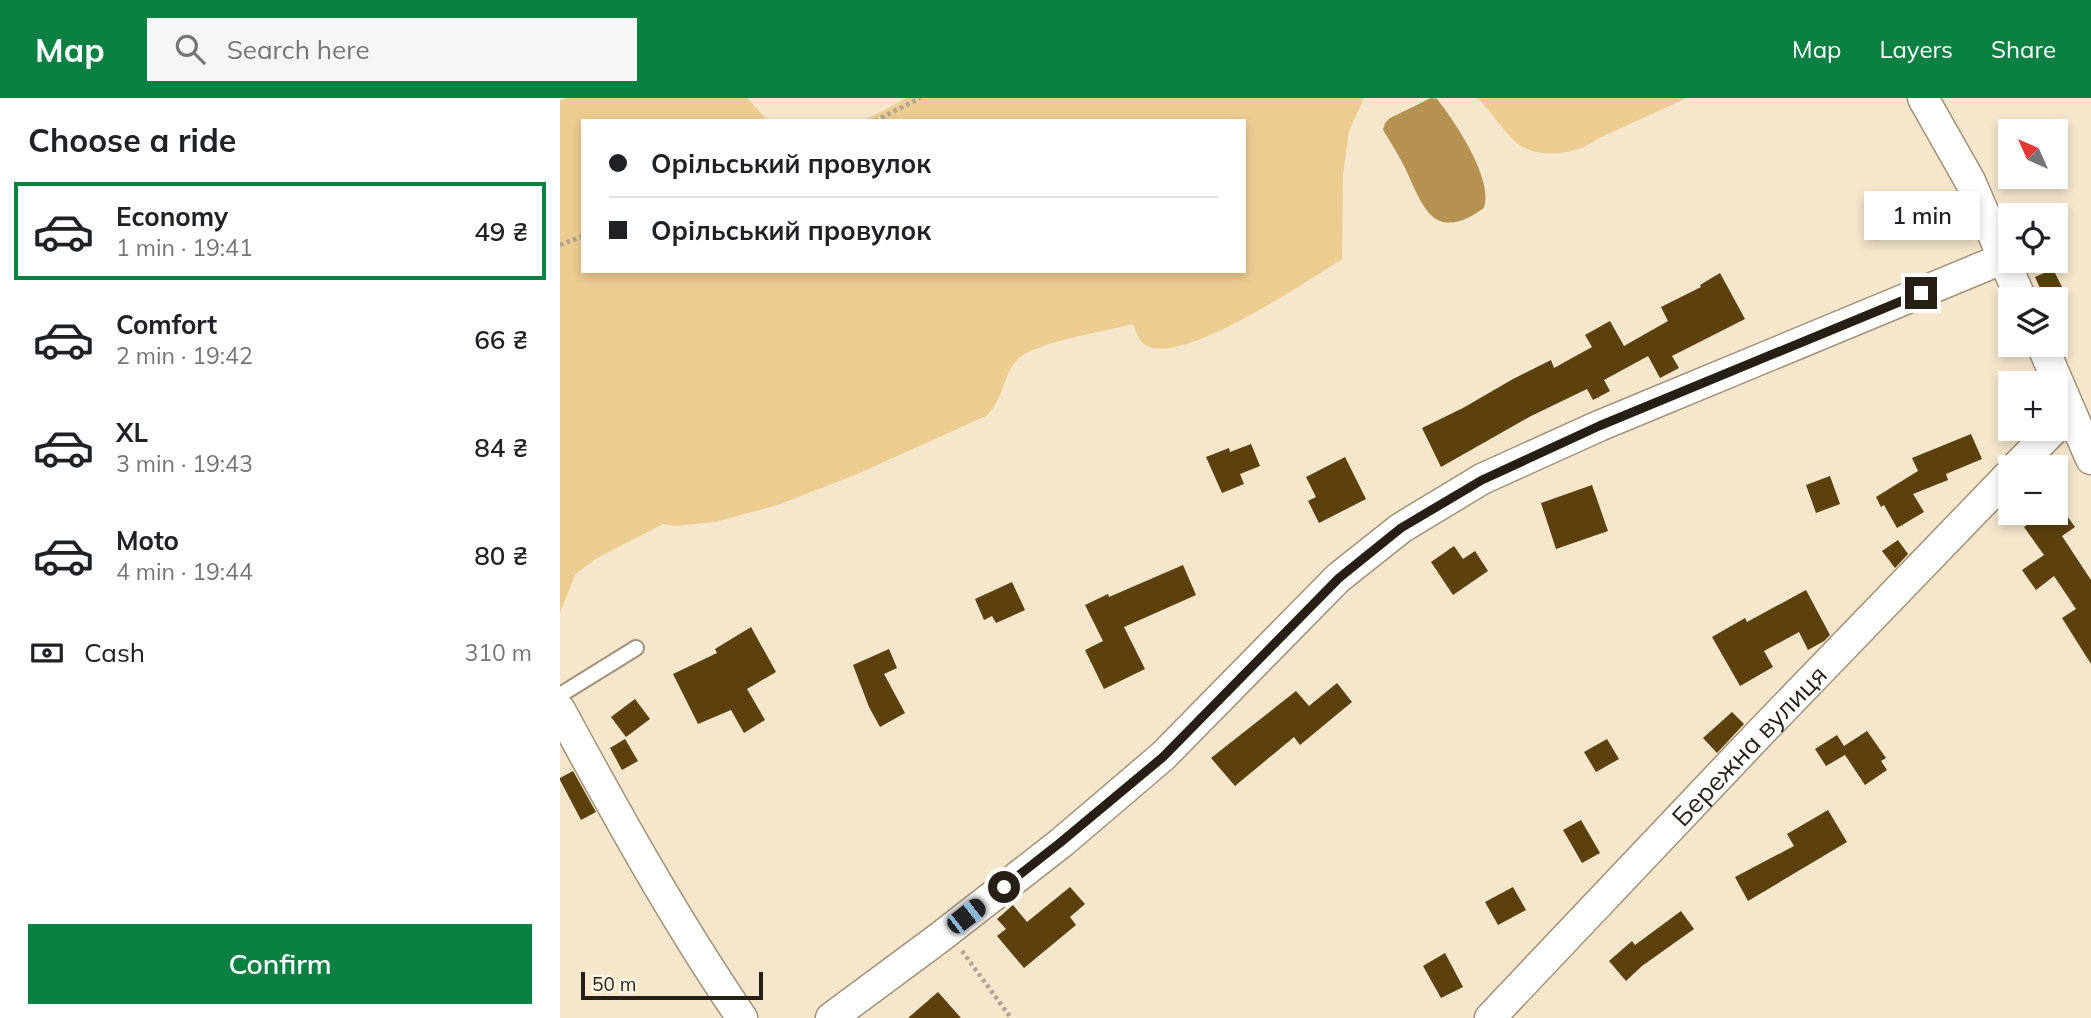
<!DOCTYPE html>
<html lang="en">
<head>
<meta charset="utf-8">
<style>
	:root { --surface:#fff; --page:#f6f6f6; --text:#202124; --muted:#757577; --line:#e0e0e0; --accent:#0b8043 }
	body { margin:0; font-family:Mulish,sans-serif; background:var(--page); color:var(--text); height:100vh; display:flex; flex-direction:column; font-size:26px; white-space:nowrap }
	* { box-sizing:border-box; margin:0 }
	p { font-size:23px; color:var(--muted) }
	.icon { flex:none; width:38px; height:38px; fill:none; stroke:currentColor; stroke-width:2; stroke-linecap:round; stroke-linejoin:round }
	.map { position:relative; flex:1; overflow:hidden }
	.sheet { display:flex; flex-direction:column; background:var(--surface); width:560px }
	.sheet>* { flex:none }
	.banner { position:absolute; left:21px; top:21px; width:665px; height:154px; border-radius:0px; box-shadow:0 4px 10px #0003; display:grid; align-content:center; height:154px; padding:0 28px; background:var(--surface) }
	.needle { width:46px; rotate:315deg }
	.controls { position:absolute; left:1438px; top:21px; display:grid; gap:14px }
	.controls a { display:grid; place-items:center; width:70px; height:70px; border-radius:0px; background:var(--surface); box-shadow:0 4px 10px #0003; font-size:35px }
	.scale { position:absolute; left:21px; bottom:18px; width:182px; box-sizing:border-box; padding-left:7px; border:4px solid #251f16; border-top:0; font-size:19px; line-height:24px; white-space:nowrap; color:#251f16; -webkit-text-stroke:5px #fdf4e4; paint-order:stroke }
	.end { position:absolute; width:32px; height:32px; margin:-16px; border:9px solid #251f16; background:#fff; box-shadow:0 0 0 4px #fff }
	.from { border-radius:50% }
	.bubble { position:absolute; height:49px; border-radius:0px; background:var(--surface); box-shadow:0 4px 10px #0003; font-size:23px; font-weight:600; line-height:49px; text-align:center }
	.car { position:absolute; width:21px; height:42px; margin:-21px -10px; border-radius:9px; box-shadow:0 0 5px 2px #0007; background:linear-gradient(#222 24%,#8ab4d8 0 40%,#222 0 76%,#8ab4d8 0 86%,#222 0) }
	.banner b { display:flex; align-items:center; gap:24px; height:66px; font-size:26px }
	.banner b+b { border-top:2px solid var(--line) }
	.banner i { width:18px; height:18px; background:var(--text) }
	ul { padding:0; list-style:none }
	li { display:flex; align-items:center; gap:21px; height:98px; margin:0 14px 10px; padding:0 14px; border:4px solid transparent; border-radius:0px }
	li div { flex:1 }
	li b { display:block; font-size:26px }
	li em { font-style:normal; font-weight:600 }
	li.current { border-color:var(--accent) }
	li>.icon { width:63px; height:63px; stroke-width:1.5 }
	h2 { padding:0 28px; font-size:32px; line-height:84px }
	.pay { display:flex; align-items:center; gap:18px; height:77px; padding:0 28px; font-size:26px }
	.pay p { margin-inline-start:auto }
	.primary-button { display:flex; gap:14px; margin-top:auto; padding:14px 28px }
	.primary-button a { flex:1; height:80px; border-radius:0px; background:var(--accent); color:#fff; font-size:28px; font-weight:600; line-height:80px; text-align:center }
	header { display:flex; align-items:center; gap:42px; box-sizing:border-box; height:98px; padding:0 35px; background:var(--accent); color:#fff }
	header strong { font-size:33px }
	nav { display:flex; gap:38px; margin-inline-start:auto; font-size:24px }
	.search { width:490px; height:63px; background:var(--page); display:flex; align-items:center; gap:18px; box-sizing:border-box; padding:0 24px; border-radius:0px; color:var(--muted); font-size:26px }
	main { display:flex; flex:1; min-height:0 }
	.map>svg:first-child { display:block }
</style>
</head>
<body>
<header>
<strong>Map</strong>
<div class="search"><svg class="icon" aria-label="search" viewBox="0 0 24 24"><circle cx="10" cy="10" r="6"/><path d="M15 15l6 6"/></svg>Search here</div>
<nav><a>Map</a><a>Layers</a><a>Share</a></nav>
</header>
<main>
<section class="sheet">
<h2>Choose a ride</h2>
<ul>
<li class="current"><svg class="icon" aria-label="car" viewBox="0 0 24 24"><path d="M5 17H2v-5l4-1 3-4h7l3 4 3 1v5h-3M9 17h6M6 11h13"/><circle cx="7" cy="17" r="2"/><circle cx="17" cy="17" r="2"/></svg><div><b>Economy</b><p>1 min · 19:41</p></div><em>49 ₴</em></li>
<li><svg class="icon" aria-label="car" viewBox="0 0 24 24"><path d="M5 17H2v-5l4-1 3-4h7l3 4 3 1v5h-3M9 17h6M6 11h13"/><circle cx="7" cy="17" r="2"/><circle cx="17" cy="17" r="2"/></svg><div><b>Comfort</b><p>2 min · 19:42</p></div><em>66 ₴</em></li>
<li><svg class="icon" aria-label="car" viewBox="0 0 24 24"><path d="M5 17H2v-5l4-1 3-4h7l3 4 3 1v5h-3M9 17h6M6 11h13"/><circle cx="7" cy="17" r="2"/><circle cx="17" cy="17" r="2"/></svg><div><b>XL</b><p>3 min · 19:43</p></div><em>84 ₴</em></li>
<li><svg class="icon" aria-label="car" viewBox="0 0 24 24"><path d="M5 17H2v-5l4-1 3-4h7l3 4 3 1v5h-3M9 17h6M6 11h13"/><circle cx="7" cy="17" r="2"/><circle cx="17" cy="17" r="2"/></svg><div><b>Moto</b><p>4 min · 19:44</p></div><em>80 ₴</em></li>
</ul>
<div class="pay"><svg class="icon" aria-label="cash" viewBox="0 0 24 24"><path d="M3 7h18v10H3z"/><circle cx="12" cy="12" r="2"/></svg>Cash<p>310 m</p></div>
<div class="primary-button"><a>Confirm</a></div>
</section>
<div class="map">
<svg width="1531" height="920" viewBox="0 0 1531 920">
	<rect width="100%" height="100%" fill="#f5e6cc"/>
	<g fill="#edcc91">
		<path d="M 7,0 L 187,0 L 208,23 L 23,23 L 23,173 L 684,173 L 684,23 L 301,23 L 321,14 L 346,0 L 804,0 L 789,33 L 783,76 L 782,161 C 749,182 623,267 587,248 C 578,243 577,235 573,226 C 547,233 474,244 457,262 C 442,278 444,302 426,318 L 297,376 L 218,407 L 155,424 L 116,428 L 103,426 L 35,461 L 15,477 L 0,515 L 0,3 Z"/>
		<path d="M 917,0 L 1127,0 L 1037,41 C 1019,56 978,62 958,46 C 943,34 932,13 917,0 Z"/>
	</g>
	<path fill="#b59251" d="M 871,0 L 877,1 C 895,24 934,81 924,110 C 912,118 899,127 883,124 C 863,120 852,82 843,66 C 837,54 830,43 823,32 L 825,25 L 830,20 Z"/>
	<g fill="#5b420c">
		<path d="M 1493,171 L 1508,201 L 1485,201 L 1475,179 Z"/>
		<path d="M 1160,175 L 1185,221 L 1112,258 L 1119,270 L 1100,280 L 1088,258 L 1044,282 L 1050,293 L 1033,302 L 1027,291 L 971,318 L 881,369 L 862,330 L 903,310 L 953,281 L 991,262 L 994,270 L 1032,249 L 1025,237 L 1050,223 L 1064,248 L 1108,223 L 1101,209 L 1141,189 L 1140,187 Z"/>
		<path d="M 1411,336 L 1422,361 L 1386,376 L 1388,382 L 1353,396 L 1364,414 L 1337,430 L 1324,407 L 1321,409 L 1316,399 L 1358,373 L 1352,360 Z"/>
		<path d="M 691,346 L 700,368 L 680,376 L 684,386 L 662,395 L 646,359 L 669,350 L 670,354 Z"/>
		<path d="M 785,359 L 806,401 L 759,425 L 748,403 L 756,399 L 746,379 Z"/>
		<path d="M 1270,378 L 1280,406 L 1256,415 L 1246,387 Z"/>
		<path d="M 1032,387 L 1048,433 L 996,451 L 981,405 Z"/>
		<path d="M 1484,415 L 1505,415 L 1515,429 L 1502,438 L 1531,482 L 1531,566 L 1502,520 L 1516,511 L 1494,478 L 1476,492 L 1462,472 L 1484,457 L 1464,429 Z"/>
		<path d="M 1338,442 L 1348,456 L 1335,470 L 1322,453 Z"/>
		<path d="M 894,448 L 903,461 L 915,453 L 928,473 L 893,497 L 871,464 Z"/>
		<path d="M 623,467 L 636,497 L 564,529 L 585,571 L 544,591 L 525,552 L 543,543 L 525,507 L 548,496 L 549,499 Z"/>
		<path d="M 452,484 L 465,512 L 436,525 L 432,518 L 424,522 L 415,501 Z"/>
		<path d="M 1246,492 L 1270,537 L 1264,543 L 1248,552 L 1239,534 L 1204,553 L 1213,569 L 1180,588 L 1152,539 L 1185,520 L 1187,524 Z"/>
		<path d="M 191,529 L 216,574 L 187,591 L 205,622 L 184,635 L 171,612 L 138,626 L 113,576 L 157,555 L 155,551 Z"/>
		<path d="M 329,551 L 337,570 L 324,576 L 345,615 L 320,629 L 309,609 L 293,567 Z"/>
		<path d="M 777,585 L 792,604 L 740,647 L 734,639 L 675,688 L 651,660 L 736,593 L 749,608 Z"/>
		<path d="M 75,601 L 90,621 L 66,639 L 51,619 Z"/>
		<path d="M 1172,614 L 1184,626 L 1157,655 L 1143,640 Z"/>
		<path d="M 1307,633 L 1326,660 L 1321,663 L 1327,672 L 1305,687 L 1285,657 L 1266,668 L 1255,651 L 1277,637 L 1284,648 Z"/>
		<path d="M 65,641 L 78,663 L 62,672 L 50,650 Z"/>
		<path d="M 1047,641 L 1059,661 L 1036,674 L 1024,654 Z"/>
		<path d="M 13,673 L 36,714 L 21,722 L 0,682 L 0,680 Z"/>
		<path d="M 1268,712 L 1287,744 L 1188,803 L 1175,779 L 1234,748 L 1227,736 Z"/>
		<path d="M 1021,722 L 1040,755 L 1022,765 L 1003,732 Z"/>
		<path d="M 510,789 L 525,806 L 510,819 L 516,827 L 464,870 L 437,838 L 446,831 L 437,821 L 453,807 L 467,824 Z"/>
		<path d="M 953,789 L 966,812 L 938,827 L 925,804 Z"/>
		<path d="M 1121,813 L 1134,831 L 1082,868 L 1066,883 L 1049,863 L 1072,843 L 1075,847 Z"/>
		<path d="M 885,855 L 903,889 L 881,900 L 863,868 Z"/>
		<path d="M 378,894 L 401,920 L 348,920 Z"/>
	</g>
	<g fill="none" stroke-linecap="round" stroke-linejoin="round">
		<g stroke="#a0927a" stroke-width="18">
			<path id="service" d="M 0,597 L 76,550"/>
		</g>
		<g stroke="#a0927a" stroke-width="33">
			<g id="minor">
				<path d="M 1363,0 L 1410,83 L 1461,201"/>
				<path d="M 1482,247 L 1531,361"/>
				<path d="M 1456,369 L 1494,331"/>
				<path d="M 0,612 C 57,717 115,822 182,920"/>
				<path d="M 271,920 L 379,840 L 501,745 L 603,658 L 778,480 L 841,430 L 922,381 L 1039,328 L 1442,161"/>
				<path id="s1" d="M 930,920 L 1198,637 L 1451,375"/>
			</g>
		</g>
		<g stroke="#b0a490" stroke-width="4.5" stroke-dasharray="3.5 3.5" stroke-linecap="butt">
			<path d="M 315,23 L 360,0"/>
			<path d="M 0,147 L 23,138"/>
			<path d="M 402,853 L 451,920"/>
		</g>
		<use href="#service" stroke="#fff" stroke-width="14"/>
		<use href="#minor" stroke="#fff" stroke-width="30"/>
	</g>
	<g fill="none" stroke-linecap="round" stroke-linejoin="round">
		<path stroke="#251f16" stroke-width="9" d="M 444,789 L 501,744 L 603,659 L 779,480 L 841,430 L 922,382 L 1039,328 L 1361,195"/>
	</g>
	<g text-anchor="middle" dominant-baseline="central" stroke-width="7" stroke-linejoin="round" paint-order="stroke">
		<g font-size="26" fill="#251f16" stroke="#fdf4e4">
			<text stroke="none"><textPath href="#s1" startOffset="376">Бережна вулиця</textPath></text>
		</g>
	</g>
</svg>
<div class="controls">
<a><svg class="needle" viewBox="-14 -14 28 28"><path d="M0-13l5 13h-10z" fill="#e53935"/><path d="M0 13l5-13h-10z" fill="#757577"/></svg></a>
<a><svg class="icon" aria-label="locate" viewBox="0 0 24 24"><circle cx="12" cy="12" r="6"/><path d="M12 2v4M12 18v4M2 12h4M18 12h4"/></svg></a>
<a><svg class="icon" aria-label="layers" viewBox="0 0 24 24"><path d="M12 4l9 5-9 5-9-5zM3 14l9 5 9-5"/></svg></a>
<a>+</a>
<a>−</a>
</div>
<div class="scale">50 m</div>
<i class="end from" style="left:444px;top:789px"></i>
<i class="end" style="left:1361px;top:195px"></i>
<div class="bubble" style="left:1304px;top:93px;width:116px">1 min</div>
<i class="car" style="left:406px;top:818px;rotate:52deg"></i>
<div class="banner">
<b><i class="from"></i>Орільський провулок</b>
<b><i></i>Орільський провулок</b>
</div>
</div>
</main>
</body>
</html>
